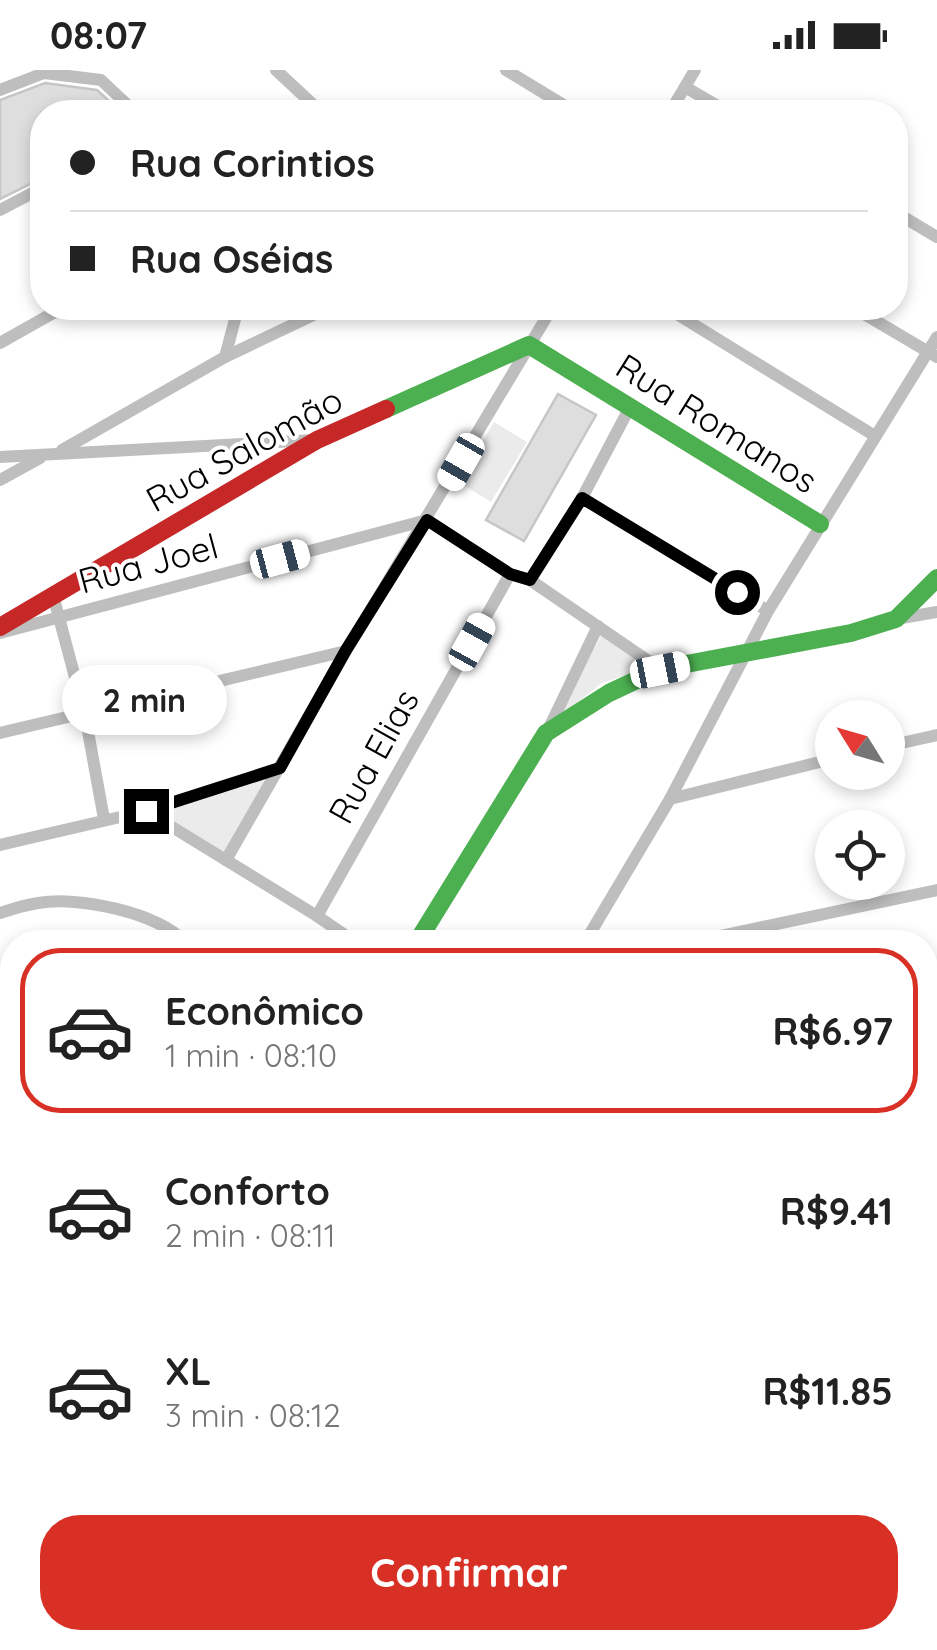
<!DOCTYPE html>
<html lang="pt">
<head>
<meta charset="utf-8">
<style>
	:root { --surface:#fff; --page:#f6f6f6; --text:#222; --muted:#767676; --line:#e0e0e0; --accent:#d93025 }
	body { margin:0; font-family:Quicksand,sans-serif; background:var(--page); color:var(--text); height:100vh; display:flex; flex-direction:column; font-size:38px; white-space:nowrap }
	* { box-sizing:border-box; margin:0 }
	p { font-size:32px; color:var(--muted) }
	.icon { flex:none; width:55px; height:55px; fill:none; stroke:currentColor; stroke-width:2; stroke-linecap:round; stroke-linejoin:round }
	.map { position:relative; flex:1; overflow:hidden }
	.side { position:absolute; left:0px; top:860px; width:938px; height:720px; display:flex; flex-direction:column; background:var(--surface); border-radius:40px 40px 0 0; box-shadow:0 5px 15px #0003 }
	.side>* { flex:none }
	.banner { position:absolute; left:30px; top:30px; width:878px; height:220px; border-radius:40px; box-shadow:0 5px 15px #0003; display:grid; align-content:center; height:220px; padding:0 40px; background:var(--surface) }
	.needle { width:65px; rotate:307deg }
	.buttons { position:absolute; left:815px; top:630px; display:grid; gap:20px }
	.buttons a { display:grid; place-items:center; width:90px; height:90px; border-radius:50%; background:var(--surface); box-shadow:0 5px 15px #0003; font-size:50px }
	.end { position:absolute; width:45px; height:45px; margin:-22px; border:12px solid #000; background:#fff; box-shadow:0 0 0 5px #fff }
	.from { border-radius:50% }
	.bubble { position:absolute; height:70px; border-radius:35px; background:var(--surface); box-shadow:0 5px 15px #0003; font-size:32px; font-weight:800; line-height:70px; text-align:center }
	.car { position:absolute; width:30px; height:60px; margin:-30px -15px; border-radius:12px; box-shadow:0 0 8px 2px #0007; background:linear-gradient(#fff 24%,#345 0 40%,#fff 0 76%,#345 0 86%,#fff 0) }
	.banner b { display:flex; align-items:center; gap:35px; height:95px; font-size:38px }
	.banner b+b { border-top:2px solid var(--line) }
	.banner i { width:25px; height:25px; background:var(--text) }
	ul { padding:18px 0 0; list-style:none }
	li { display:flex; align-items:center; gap:30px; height:165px; margin:0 20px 15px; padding:0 20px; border:5px solid transparent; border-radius:40px }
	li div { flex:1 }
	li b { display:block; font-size:38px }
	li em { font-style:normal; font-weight:800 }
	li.current { border-color:var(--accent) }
	li>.icon { width:90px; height:90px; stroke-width:1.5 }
	.button { display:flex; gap:20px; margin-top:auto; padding:20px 40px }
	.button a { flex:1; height:115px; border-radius:40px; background:var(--accent); color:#fff; font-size:40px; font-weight:800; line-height:115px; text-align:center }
	.status { display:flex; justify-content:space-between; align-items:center; height:70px; padding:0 50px; background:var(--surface); direction:ltr }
	.status svg { height:28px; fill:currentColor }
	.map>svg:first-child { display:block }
</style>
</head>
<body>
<div class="status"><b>08:07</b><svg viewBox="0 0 49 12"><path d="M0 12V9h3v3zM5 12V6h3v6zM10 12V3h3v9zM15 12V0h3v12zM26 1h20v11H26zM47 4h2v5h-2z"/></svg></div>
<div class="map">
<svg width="937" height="1580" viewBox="0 0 937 1580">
	<rect width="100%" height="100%" fill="#fff"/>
	<g fill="#ebebeb">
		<path d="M 494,352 L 527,372 L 491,432 L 459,412 Z"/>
		<path d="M 603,562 L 651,597 L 602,613 L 556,649 Z"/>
		<path d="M 271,705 L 225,785 L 156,742 Z"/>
	</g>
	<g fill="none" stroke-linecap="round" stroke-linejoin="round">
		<path stroke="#bdbdbd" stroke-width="4" d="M 0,1569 L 24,1580"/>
	</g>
	<g fill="#dedede" stroke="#c6c6c6" stroke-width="2.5">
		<path d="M 45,13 L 97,20 L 121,42 L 42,42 L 42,108 L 0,129 L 0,30 Z"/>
		<path d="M 558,324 L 596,345 L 524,471 L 486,450 Z"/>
	</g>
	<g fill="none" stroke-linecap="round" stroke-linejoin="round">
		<g stroke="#bebebe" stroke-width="12">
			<path d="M 276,0 L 321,42"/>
			<path d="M 506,0 L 575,42"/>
			<path d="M 685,17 L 728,42"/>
			<path d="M 0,20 L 44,3 L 101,10 L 135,42"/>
			<path d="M 670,42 L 695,0"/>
			<path d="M 0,140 L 42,118"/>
			<path d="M 895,142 L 937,167"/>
			<path d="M 667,238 L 875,366"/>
			<path d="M 854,238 L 937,287"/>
			<path d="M 0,273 L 62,238"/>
			<path d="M 225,287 L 238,238"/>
			<path d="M 62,380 L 225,287 L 328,238"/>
			<path d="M 0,387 L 314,370"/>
			<path d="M 0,410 L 40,388"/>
			<path d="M 582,428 L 768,541"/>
			<path d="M 530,510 L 582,428 L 630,337"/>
			<path d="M 53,525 L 85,645 L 104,749"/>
			<path d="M 896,549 L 937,542"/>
			<path d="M 0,563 L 427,450 L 510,504 L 530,510 L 660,599"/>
			<path d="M 547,662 L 598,556"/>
			<path d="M 0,663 L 346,581"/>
			<path d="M 888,676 L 937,665"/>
			<path d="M 670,729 L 832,689"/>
			<path d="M 146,741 L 317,846 L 355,872"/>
			<path d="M 0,775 L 146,741 L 279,698"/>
			<path d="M 226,790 L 346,581 L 552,238"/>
			<path d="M 0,843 C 12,839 25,835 38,833 C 78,826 156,842 185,872"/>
			<path d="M 317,846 L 510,504"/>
			<path d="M 585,872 L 670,729 L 768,541 L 937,267"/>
			<path d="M 692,872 L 937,820"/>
			<path d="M 925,924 L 937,922"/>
			<path d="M 0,969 L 12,964"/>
			<path d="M 925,1036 L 937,1034"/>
			<path d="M 0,1060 L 12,1062"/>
			<path d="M 925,1145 L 937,1142"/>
			<path d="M 0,1164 L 12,1167"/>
			<path d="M 925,1251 L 937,1249"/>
			<path d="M 0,1284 L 12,1286"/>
			<path d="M 925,1381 L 937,1379"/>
			<path d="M 0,1403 L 12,1404"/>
			<path d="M 925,1496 L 937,1478"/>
			<path d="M 0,1538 L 12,1539"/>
			<path d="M 925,1567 L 937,1580"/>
			<path d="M 658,1568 L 663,1580"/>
			<path d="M 151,1580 L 159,1568"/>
			<path d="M 295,1580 L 302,1568"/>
			<path d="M 672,1580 L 674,1568"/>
			<path d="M 797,1580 L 797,1568"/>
		</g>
		<g stroke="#4caf50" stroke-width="18">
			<path d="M 386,339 L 529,275 L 820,454"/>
			<path d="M 417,872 L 546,663 L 609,623 L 660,599 L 851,563 L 896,549 L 937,508"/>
		</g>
		<path stroke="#ffc107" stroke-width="18" d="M 428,1580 L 439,1568"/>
		<g stroke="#c62828" stroke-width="18">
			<path d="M 0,557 L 317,370 L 386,339"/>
			<path d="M 0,1548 L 12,1553"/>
			<path d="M 47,1568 L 77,1580"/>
			<path d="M 496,1568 L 505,1580"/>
		</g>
	</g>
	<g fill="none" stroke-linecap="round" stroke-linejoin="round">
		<path stroke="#000" stroke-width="12" d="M 146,741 L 280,698 L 346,580 L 427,450 L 510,504 L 530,510 L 582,428 L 737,522"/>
	</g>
	<g text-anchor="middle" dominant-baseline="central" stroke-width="8" stroke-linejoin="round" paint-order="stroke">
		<g font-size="35" fill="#000" stroke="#fff">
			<text transform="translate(717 353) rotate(32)">Rua Romanos</text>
			<text transform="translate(244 379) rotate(-29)">Rua Salomão</text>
			<text transform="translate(148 493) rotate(-15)">Rua Joel</text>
			<text transform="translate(373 686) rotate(-61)">Rua Elias</text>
		</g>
	</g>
</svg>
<div class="buttons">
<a><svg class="needle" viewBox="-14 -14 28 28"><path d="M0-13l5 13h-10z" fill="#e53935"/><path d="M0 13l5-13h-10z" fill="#767676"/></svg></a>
<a><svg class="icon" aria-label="locate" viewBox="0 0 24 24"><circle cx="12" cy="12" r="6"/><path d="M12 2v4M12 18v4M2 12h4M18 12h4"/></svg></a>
</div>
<i class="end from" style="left:737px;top:522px"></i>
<i class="end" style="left:146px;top:741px"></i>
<div class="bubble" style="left:62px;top:595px;width:165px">2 min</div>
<i class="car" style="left:461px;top:392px;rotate:210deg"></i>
<i class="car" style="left:280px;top:489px;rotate:75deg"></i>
<i class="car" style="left:472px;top:572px;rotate:29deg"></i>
<i class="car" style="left:660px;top:600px;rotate:79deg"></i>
<div class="banner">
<b><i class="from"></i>Rua Corintios</b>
<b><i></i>Rua Oséias</b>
</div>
<section class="side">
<ul>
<li class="current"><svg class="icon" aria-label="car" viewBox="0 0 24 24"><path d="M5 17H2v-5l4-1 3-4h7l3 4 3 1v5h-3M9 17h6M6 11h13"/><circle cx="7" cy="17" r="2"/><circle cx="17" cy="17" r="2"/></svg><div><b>Econômico</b><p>1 min · 08:10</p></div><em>R$6.97</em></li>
<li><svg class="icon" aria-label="car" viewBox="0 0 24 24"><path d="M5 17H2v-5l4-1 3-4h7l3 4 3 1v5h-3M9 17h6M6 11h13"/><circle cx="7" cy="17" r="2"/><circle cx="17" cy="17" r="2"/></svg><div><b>Conforto</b><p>2 min · 08:11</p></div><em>R$9.41</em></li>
<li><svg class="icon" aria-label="car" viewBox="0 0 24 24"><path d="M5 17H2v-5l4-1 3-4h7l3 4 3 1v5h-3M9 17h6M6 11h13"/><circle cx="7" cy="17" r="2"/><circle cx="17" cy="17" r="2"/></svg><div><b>XL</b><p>3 min · 08:12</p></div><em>R$11.85</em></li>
</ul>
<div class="button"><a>Confirmar</a></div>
</section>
</div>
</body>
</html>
